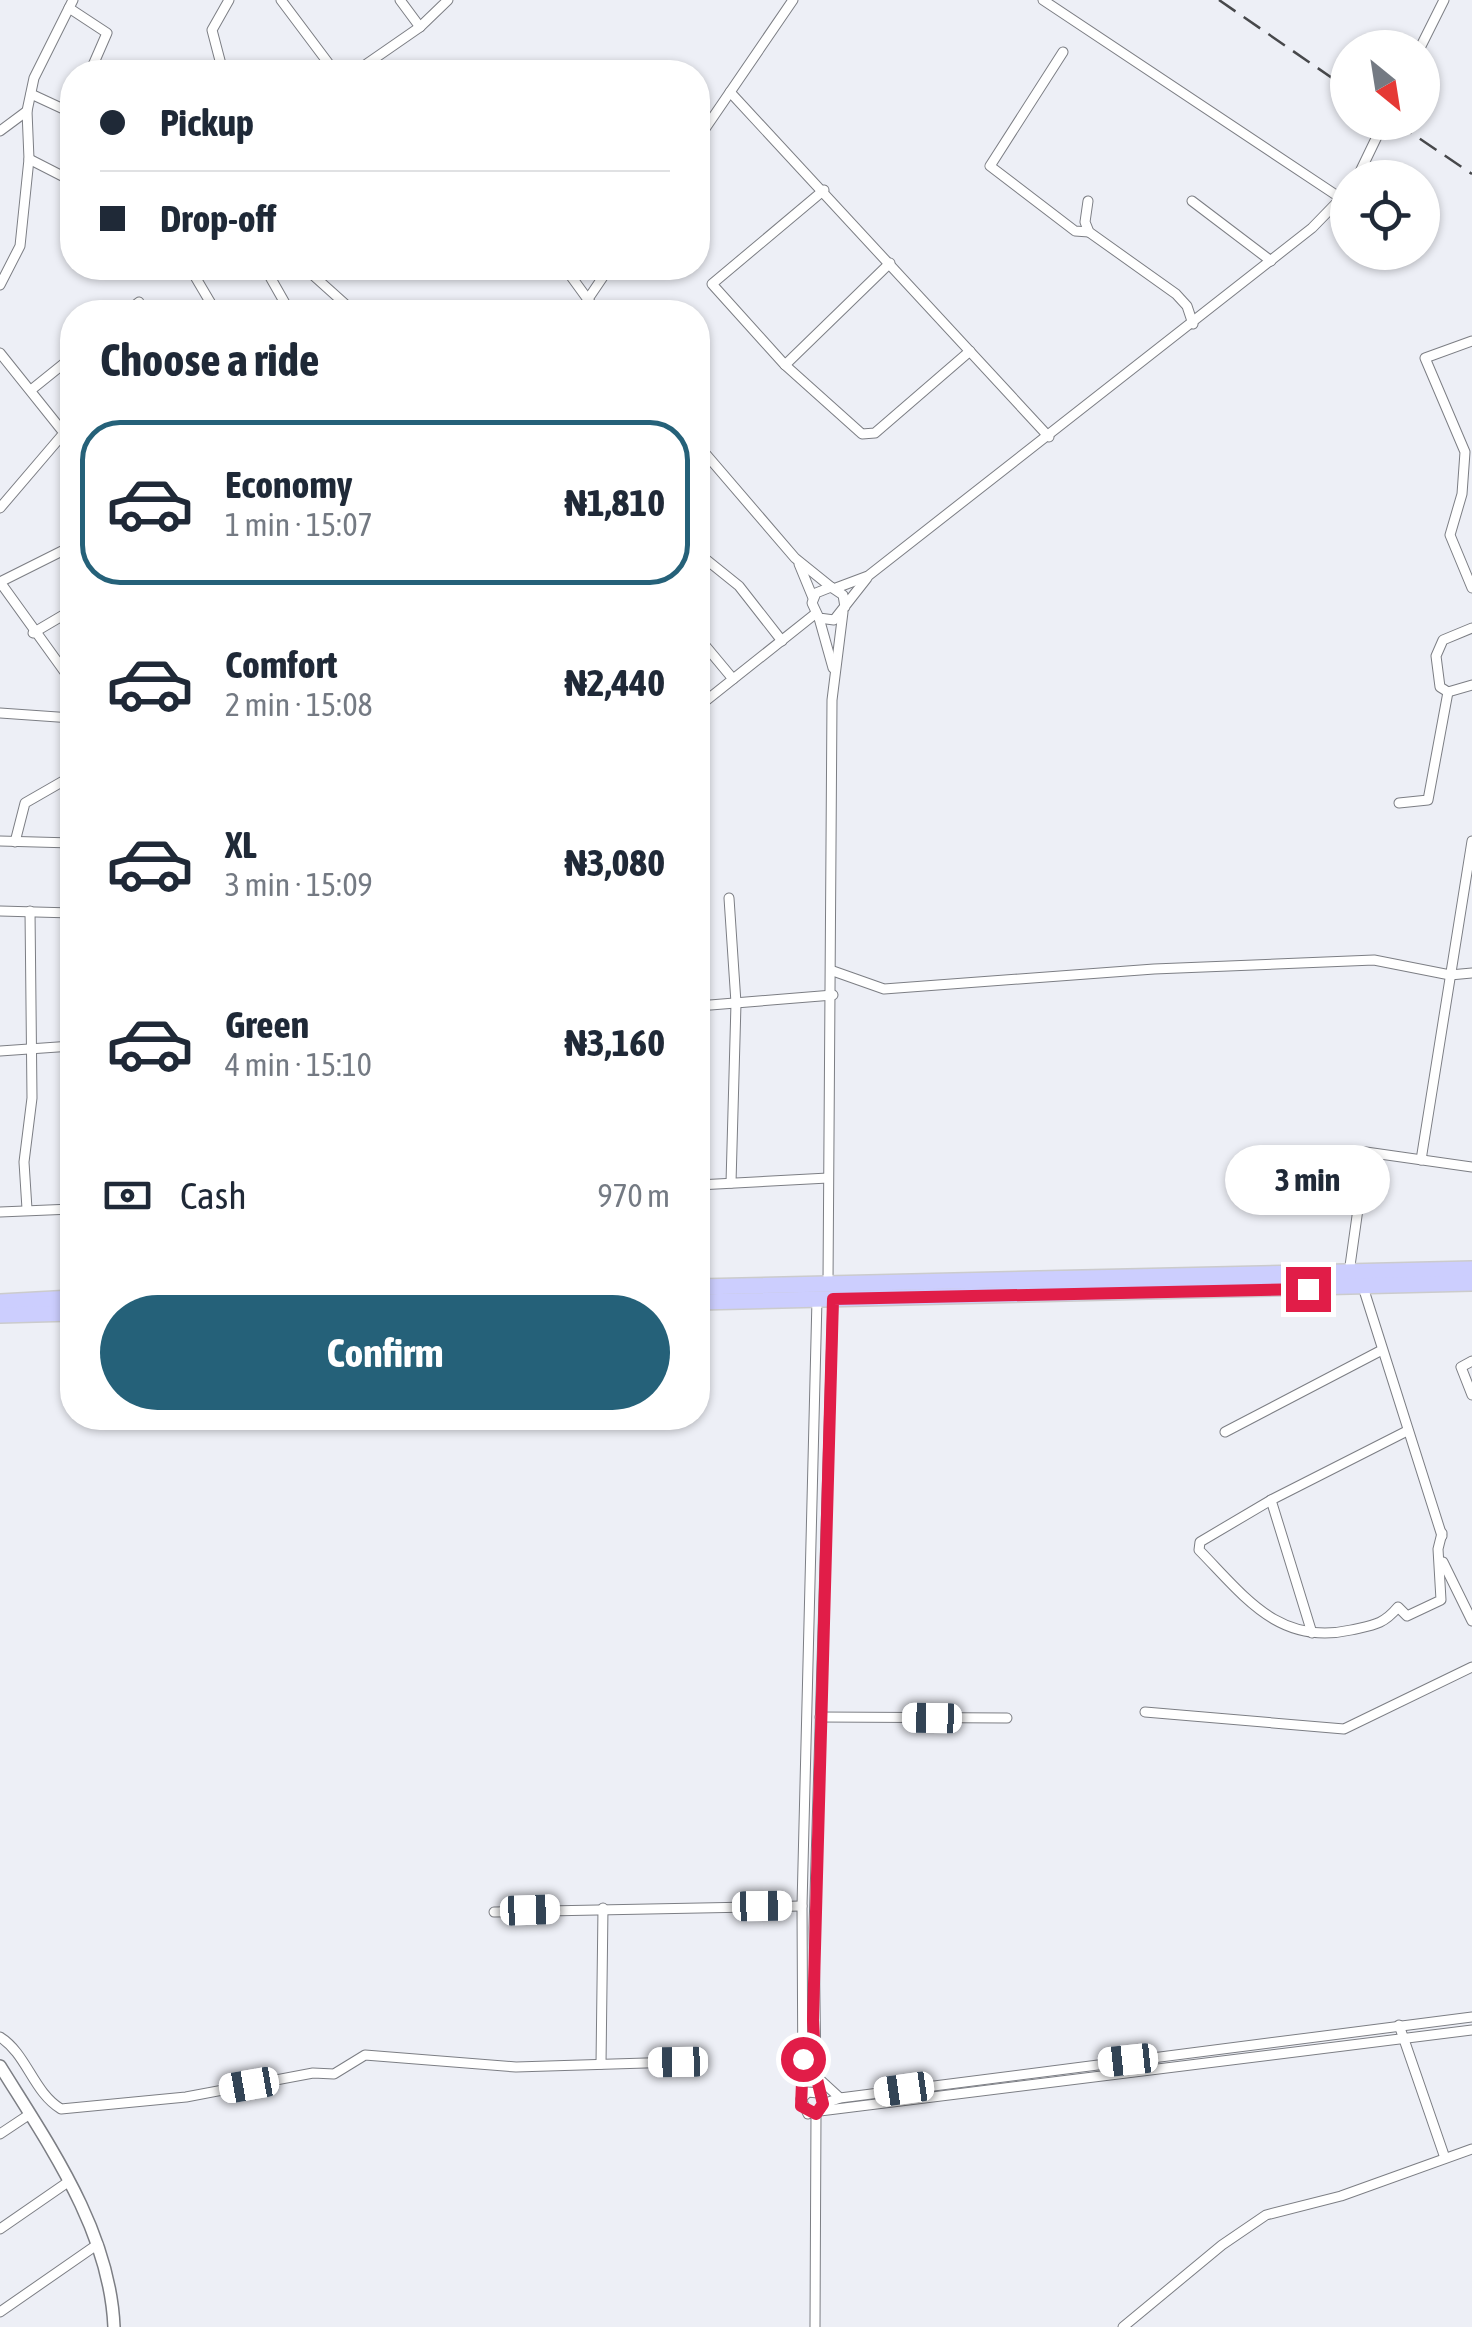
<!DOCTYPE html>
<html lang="en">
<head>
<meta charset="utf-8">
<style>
	:root { --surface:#fff; --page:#f2f2f3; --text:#1f2937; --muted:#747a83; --line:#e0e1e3; --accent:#256179 }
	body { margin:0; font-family:"Asap Condensed",sans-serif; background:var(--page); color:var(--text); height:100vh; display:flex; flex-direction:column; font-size:38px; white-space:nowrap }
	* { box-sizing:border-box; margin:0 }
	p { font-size:32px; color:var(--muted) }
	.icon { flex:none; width:55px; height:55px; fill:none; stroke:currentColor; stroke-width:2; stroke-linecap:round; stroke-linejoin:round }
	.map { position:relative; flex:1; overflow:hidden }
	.details { position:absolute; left:60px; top:300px; width:650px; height:1130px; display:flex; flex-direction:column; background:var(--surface); border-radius:40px; box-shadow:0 2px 8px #0004 }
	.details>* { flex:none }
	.banner { position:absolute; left:60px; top:60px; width:650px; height:220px; border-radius:40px; box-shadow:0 2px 8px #0004; display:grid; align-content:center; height:220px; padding:0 40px; background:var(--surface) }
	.needle { width:65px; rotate:150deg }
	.tools { position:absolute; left:1330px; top:30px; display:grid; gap:20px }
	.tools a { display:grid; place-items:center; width:110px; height:110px; border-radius:50%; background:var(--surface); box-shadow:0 2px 8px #0004; font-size:50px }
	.end { position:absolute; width:45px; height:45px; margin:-22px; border:12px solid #e11d48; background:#fff; box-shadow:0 0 0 5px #fff }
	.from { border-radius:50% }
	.bubble { position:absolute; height:70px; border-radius:35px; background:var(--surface); box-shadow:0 2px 8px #0004; font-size:32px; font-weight:700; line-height:70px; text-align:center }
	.car { position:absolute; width:30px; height:60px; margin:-30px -15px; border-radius:12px; box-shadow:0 0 8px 2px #0007; background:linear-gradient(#fff 24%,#345 0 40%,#fff 0 76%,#345 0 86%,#fff 0) }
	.banner b { display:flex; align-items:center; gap:35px; height:95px; font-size:38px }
	.banner b+b { border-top:2px solid var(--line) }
	.banner i { width:25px; height:25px; background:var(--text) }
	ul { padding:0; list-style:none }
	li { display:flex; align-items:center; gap:30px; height:165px; margin:0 20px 15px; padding:0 20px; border:5px solid transparent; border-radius:40px }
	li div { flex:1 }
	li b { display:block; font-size:38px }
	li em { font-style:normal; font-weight:700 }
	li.selected { border-color:var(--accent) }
	li>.icon { width:90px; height:90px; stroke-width:1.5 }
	h2 { padding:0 40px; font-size:45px; line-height:120px }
	.pay { display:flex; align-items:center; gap:25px; height:110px; padding:0 40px; font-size:38px }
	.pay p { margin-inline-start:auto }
	.button { display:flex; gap:20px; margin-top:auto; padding:20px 40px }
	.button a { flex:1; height:115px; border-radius:60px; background:var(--accent); color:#fff; font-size:40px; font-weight:700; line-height:115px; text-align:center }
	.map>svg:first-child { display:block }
</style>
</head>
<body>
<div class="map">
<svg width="1472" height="2327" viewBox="0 0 1472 2327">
	<rect width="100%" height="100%" fill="#edeff6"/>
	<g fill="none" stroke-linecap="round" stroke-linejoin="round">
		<g stroke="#7c7e84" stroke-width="11">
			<g id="minor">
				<path d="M 281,0 L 335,72"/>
				<path d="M 400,0 L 420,27"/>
				<path d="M 1043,0 L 1342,199"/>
				<path d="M 69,8 L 107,33 L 90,72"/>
				<path d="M 1420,48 L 1444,0"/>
				<path d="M 1063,52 L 990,166 L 1075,231 L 1089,232"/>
				<path d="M 223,72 L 212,30 L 229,0"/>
				<path d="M 355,72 L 420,27 L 448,0"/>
				<path d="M 730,92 L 1049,437"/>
				<path d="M 31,94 L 72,113"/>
				<path d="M 0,131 L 27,111"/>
				<path d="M 698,139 L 793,0"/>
				<path d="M 29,159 L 72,181"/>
				<path d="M 1357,178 L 1384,122"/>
				<path d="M 824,190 L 712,284 L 785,365 L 890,263"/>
				<path d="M 1088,201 L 1085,222 L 1089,232 L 1176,294 L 1187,306 L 1193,324"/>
				<path d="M 1192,201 L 1271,261"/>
				<path d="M 190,268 L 216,312"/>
				<path d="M 265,268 L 290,312"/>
				<path d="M 305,268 L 354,312"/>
				<path d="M 565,268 L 597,312"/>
				<path d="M 0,285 L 20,246 L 29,159 L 27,111 L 34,78 L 73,0"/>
				<path d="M 588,299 L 609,268"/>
				<path d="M 126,312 L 139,302"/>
				<path d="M 1472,341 L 1425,358 L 1465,452 L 1462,494 L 1450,535 L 1472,588"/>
				<path d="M 0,353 L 64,433 L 0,508"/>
				<path d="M 785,365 L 862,434 L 875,433 L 970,351"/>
				<path d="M 31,390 L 72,357"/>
				<path d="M 698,445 L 795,558 L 831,587"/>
				<path d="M 698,553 L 739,586 L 782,641"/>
				<path d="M 799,564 L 813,598"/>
				<path d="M 0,582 L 72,682"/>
				<path d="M 0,582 L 72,546"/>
				<path d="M 836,588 L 868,576 L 1312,228 L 1348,191"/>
				<path d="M 845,607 L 843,595 L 831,587 L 816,593 L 812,603 L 819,618 L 834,620 L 867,578"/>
				<path d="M 819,618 L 833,668"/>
				<path d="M 33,633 L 72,610"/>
				<path d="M 698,637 L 733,679"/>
				<path d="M 1448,692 L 1440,687 L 1436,656 L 1443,640 L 1472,628"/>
				<path d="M 1448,692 L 1472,685"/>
				<path d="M 698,707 L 815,614"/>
				<path d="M 0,713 L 72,718"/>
				<path d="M 1399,803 L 1428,800 L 1448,692"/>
				<path d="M 0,841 L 72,843"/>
				<path d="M 15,842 L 25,803 L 72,776"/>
				<path d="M 729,898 L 736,1003 L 731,1183"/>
				<path d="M 0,911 L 72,913"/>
				<path d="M 833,971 L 884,989 L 1154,969 L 1374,960 L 1450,975 L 1472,973"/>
				<path d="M 698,1006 L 833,995"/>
				<path d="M 0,1051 L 72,1046"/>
				<path d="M 1421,1160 L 1472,841"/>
				<path d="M 698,1185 L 828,1178"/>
				<path d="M 27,1209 L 24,1162 L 32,1098 L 30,911"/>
				<path d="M 0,1212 L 72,1209"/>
				<path d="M 1349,1273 L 1366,1152 L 1472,1167"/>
				<path d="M 828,1282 L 832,700 L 843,612"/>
				<path d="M 1363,1287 L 1442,1536"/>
				<path d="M 1472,1361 L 1461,1367 L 1472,1395"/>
				<path d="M 1225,1432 L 1382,1350"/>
				<path d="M 1271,1500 L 1200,1542 L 1199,1550 C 1245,1597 1279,1646 1351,1630 C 1373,1625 1383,1625 1398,1607 L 1407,1616 L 1441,1600 L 1438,1549 L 1442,1533"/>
				<path d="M 1443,1562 L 1472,1621"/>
				<path d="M 1312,1633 L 1271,1500 L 1407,1431"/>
				<path d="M 1145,1712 L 1344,1729 L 1472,1667"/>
				<path d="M 820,1717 L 1007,1718"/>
				<path d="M 494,1912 L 802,1906"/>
				<path d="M 1399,2025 L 1445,2158"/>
				<path d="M 0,2037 C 27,2054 33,2092 61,2109 L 186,2097 L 313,2073 L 334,2074 L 365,2055 L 516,2067 L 678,2062"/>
				<path d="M 601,2064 L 603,1908"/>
				<path d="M 816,2076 L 840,2098"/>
				<path d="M 818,2093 L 808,2092 L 801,2099 L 808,2114 L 820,2111 L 823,2104 L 816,2075 L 814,1928 L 833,1299"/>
				<path d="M 803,2095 L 802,1906 L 817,1299"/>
				<path d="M 823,2104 L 840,2098 L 1472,2017"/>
				<path d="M 820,2111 L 1472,2030"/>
				<path d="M 0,2134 L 30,2114"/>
				<path d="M 0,2229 L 68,2182"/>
				<path d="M 0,2312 L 98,2244"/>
				<path d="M 815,2327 L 816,2114"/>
				<path d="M 1123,2327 L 1222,2245 L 1266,2215 L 1341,2196 L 1472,2149"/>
			</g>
		</g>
		<g stroke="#7c7e84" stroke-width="14">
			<path id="tertiary" d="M 0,2066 C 49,2145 110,2231 114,2327"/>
		</g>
		<g stroke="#cbcbcc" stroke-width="18">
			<g id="trunk">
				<path d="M 698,1287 L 1472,1269"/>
				<path d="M 0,1302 L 72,1298"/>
				<path d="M 698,1302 L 1472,1283"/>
				<path d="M 0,1315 L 72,1313"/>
			</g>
		</g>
		<use href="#minor" stroke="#fff" stroke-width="9"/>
		<use href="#tertiary" stroke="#fff" stroke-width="11"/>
		<use href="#trunk" stroke="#cccefe" stroke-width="15"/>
		<g stroke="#47484b" stroke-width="2.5" stroke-dasharray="20 10" stroke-linecap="butt">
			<path d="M 1219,0 L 1348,89"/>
			<path d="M 1395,122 L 1472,174"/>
		</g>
	</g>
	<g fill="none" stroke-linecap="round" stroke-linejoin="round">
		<path stroke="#e11d48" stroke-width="12" d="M 803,2059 L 801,2106 L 816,2114 L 823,2104 L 816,2075 L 813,2020 L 833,1299 L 1308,1289"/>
	</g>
</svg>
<div class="tools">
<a><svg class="needle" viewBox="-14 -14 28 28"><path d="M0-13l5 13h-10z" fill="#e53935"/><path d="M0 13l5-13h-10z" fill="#747a83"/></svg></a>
<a><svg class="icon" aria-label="locate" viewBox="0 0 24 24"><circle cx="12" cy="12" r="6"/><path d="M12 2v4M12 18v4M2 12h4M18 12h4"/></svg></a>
</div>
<i class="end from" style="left:803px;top:2059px"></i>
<i class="end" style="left:1308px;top:1289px"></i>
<div class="bubble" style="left:1225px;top:1145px;width:165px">3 min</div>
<i class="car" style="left:932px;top:1718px;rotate:271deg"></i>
<i class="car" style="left:762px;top:1906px;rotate:89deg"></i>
<i class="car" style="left:530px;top:1910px;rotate:88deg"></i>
<i class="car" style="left:1128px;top:2060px;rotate:264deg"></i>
<i class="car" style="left:678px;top:2062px;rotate:269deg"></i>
<i class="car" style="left:249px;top:2085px;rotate:260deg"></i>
<i class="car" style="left:904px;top:2089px;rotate:262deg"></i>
<div class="banner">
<b><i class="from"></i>Pickup</b>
<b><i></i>Drop-off</b>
</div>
<section class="details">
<h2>Choose a ride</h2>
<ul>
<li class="selected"><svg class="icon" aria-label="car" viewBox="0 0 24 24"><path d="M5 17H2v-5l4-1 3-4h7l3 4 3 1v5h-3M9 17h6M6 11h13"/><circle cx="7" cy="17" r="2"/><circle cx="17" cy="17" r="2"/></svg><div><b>Economy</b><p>1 min · 15:07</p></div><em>₦1,810</em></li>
<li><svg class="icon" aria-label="car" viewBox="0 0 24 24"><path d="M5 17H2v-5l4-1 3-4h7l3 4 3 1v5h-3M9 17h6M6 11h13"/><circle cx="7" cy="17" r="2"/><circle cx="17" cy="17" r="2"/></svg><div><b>Comfort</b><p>2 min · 15:08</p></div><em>₦2,440</em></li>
<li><svg class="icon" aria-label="car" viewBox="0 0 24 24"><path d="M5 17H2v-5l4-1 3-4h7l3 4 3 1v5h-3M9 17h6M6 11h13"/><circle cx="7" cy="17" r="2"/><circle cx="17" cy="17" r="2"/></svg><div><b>XL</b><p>3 min · 15:09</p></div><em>₦3,080</em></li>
<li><svg class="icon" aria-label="car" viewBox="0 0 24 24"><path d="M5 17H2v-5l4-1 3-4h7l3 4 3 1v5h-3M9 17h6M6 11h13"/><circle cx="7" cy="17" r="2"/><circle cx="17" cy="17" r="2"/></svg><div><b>Green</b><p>4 min · 15:10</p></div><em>₦3,160</em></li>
</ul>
<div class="pay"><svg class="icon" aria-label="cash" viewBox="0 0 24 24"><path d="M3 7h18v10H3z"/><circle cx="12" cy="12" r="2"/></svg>Cash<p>970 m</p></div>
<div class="button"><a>Confirm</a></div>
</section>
</div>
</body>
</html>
